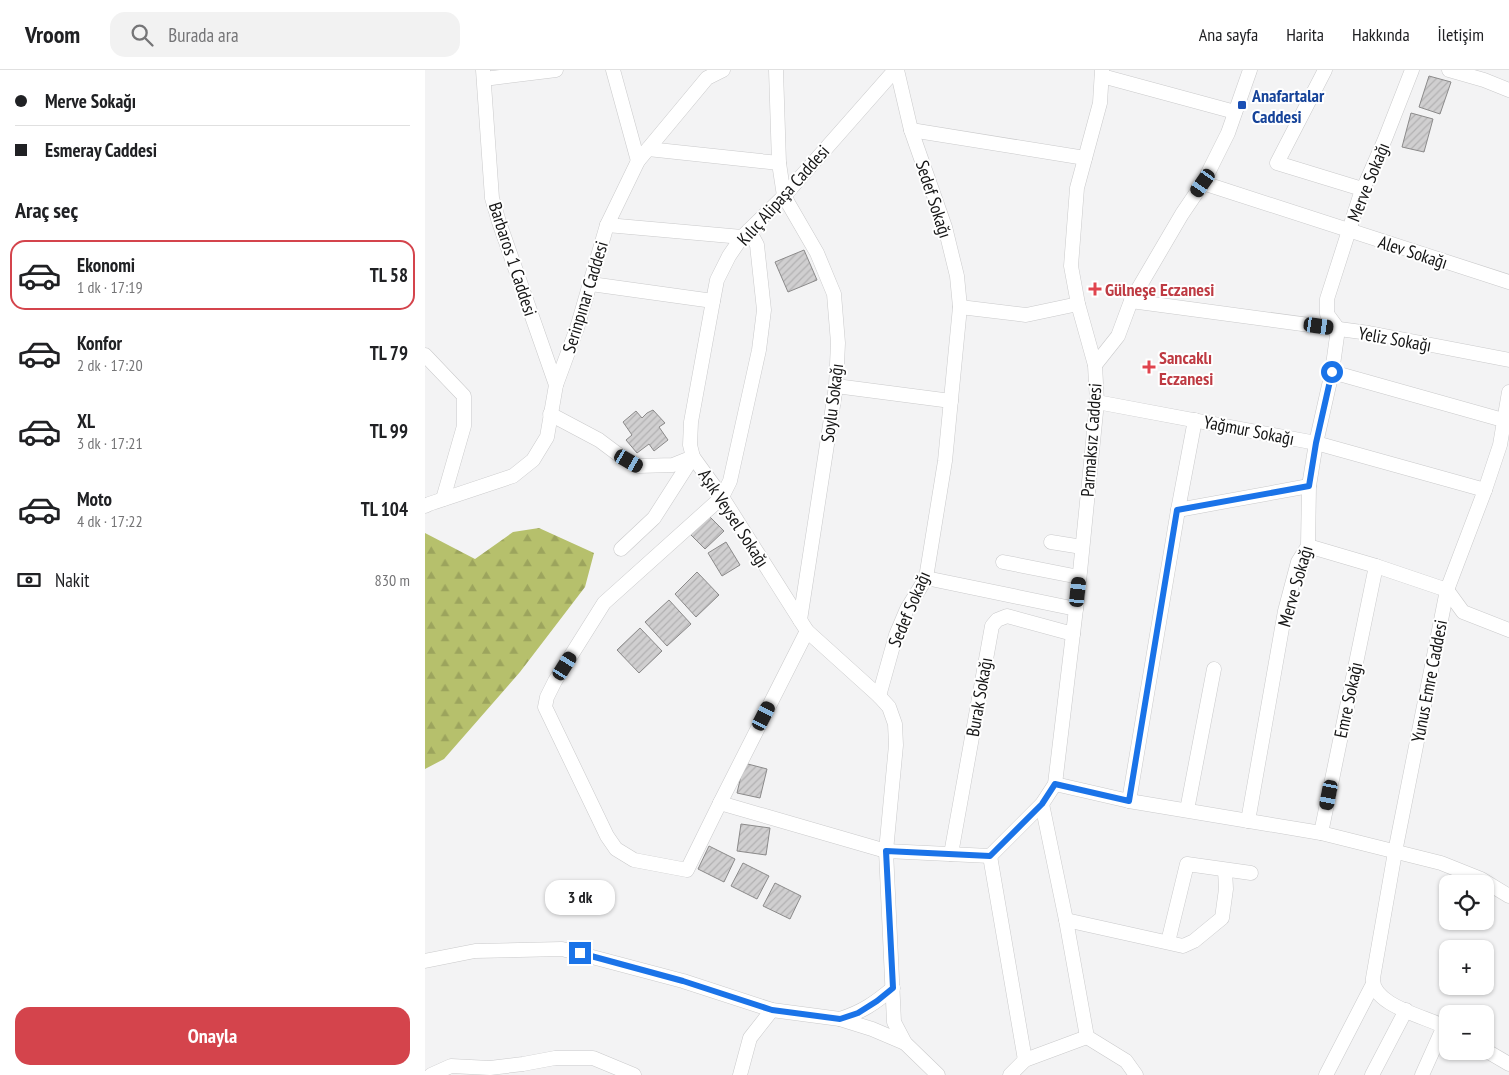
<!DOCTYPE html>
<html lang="tr">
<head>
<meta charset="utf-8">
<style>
	:root { --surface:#fff; --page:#f2f2f2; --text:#202124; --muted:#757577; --line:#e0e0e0; --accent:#d4444c }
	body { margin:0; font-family:"PT Sans Narrow",sans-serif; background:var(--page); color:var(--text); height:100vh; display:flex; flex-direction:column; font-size:19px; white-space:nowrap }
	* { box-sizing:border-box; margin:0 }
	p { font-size:16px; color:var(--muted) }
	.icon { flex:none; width:28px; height:28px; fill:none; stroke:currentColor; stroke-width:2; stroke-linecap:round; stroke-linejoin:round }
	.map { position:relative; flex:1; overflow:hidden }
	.drawer { display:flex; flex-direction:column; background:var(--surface); width:425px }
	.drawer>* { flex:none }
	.top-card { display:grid; align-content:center; height:110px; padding:0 15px; background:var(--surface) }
	.tools { position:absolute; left:1014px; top:805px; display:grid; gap:10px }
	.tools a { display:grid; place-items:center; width:55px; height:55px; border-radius:10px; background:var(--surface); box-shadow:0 1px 4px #0004; font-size:25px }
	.end { position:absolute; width:22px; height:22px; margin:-11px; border:6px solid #1a73e8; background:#fff; box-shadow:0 0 0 2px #fff }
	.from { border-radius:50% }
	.bubble { position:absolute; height:35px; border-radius:15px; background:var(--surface); box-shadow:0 1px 4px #0004; font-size:16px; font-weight:600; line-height:35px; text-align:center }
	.car { position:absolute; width:15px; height:30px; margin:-15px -8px; border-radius:6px; box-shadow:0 0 4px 1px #0007; background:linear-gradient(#222 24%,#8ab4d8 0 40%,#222 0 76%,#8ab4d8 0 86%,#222 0) }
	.top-card b { display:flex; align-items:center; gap:18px; height:48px; font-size:19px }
	.top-card b+b { border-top:1px solid var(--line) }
	.top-card i { width:12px; height:12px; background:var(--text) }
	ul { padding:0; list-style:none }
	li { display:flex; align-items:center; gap:15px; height:70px; margin:0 10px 8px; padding:0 5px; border:2px solid transparent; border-radius:15px }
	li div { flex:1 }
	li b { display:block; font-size:19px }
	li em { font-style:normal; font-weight:600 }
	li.current { border-color:var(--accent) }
	li>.icon { width:45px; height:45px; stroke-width:1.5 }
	h2 { padding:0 15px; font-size:22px; line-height:60px }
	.pay { display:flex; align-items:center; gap:12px; height:55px; padding:0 15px; font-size:19px }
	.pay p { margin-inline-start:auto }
	.cta { display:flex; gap:10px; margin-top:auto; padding:10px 15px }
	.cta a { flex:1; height:58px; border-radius:15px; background:var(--accent); color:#fff; font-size:20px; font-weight:600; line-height:58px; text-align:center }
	header { display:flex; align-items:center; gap:30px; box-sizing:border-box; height:70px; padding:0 25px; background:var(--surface); border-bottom:1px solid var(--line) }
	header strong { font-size:24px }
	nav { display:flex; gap:28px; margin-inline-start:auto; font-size:18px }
	.search { width:350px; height:45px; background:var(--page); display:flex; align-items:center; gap:12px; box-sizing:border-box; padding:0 18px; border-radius:15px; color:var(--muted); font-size:19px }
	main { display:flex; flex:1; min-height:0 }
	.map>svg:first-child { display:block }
</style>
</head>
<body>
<header>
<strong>Vroom</strong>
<div class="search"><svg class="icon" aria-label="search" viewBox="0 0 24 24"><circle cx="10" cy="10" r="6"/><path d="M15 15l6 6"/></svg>Burada ara</div>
<nav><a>Ana sayfa</a><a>Harita</a><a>Hakkında</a><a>İletişim</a></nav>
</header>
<main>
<section class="drawer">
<div class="top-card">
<b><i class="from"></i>Merve Sokağı</b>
<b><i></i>Esmeray Caddesi</b>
</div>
<h2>Araç seç</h2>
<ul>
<li class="current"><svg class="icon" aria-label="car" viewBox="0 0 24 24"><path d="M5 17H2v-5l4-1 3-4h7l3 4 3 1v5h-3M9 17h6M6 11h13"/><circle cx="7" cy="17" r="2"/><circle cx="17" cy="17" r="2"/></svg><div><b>Ekonomi</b><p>1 dk · 17:19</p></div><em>TL 58</em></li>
<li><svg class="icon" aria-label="car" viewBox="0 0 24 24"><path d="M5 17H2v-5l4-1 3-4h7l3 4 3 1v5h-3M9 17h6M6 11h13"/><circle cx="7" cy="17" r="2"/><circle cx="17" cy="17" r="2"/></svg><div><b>Konfor</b><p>2 dk · 17:20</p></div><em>TL 79</em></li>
<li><svg class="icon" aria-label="car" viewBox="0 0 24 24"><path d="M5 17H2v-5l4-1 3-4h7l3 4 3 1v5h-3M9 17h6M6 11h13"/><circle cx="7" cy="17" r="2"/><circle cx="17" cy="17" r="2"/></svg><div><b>XL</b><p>3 dk · 17:21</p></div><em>TL 99</em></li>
<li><svg class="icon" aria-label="car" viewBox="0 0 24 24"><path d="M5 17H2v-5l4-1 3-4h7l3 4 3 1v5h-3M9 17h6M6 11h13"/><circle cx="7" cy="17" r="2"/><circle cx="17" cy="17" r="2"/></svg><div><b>Moto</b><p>4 dk · 17:22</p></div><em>TL 104</em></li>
</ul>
<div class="pay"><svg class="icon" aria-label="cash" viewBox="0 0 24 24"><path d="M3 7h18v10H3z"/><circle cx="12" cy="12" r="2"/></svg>Nakit<p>830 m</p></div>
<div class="cta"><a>Onayla</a></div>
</section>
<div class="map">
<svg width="1084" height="1005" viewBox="0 0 1084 1005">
	<defs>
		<pattern id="forest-firs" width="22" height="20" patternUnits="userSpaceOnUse" patternTransform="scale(1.25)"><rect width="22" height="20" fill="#b6c06c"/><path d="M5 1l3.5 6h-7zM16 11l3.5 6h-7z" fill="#9ca45d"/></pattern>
		<pattern id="building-hatch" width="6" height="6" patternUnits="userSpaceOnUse" patternTransform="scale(1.25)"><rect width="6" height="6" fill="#d0cfd0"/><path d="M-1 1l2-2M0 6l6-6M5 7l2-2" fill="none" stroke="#b2b1b2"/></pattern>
	</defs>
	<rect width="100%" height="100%" fill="#f3f3f4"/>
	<path fill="url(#forest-firs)" d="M 114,458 L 169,483 L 160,517 L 95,602 L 19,689 L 0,699 L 0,463 L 50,489 L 88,462 Z"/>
	<g fill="url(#building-hatch)" stroke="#8b8a8a">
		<path d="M 1004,6 L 1026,12 L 1015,44 L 994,37 Z"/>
		<path d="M 986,43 L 1008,49 L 999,82 L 977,77 Z"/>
		<path d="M 379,180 L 392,210 L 363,222 L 350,192 Z"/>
		<path d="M 228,340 L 240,353 L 234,357 L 243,370 L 229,381 L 224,374 L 212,383 L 201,370 L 207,365 L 198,352 L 211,341 L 217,348 L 222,343 Z"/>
		<path d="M 283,445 L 299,461 L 280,479 L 264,463 Z"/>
		<path d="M 301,472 L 315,495 L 297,506 L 283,483 Z"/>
		<path d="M 272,502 L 294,525 L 271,547 L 250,524 Z"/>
		<path d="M 244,530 L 266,554 L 242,576 L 220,552 Z"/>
		<path d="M 215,558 L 237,581 L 214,603 L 192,580 Z"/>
		<path d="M 319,693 L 342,699 L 335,728 L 312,723 Z"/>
		<path d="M 316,754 L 345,758 L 341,785 L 312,781 Z"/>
		<path d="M 284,776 L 310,789 L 299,812 L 273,799 Z"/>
		<path d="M 318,793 L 344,806 L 332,829 L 306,816 Z"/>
		<path d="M 350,813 L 376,826 L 365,849 L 338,836 Z"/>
	</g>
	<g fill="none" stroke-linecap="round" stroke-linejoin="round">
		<g stroke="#cacacb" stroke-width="15">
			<g id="minor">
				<path d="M 58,0 L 67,128 L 74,152 L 131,315"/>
				<path d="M 188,0 L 213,91"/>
				<path d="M 351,0 L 354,93 L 359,126 L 392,183 L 409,224 L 413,273 L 411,316 L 375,550"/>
				<path d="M 470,0 L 359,126 L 317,167 L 304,186 L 292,210 L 288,231 L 266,352 L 265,375 L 268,387 L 297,427 L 382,561 L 454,626 L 464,637 L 470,654 L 471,675 L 461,781 L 469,952 L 480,973 L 513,1005"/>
				<path d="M 900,0 L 852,93 L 937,119"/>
				<path d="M 1024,0 L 1059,10 L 1084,20"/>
				<path d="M 677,6 L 810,42"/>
				<path d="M 59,9 L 131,0"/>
				<path d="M 486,60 L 660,88"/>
				<path d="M 223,79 L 354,93"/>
				<path d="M 778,113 L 1084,212"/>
				<path d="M 182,155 L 317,167"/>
				<path d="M 324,160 L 332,175 L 339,240 L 334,280 L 305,411 L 297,427 L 179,533 L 130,611 L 122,627 L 120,637 L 182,766 L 191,779 L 209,790 L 262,800 L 295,733 L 461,781 L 565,786 L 617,734 L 630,714 L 653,522 L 672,332 L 670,295 L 653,234 L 646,196 L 652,118 L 675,33 L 677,0"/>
				<path d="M 166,214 L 288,231"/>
				<path d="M 706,231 L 944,263 L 1084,290"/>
				<path d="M 535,237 L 601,245 L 653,234"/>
				<path d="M 0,285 L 39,326 L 39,356 L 18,429"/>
				<path d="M 670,295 L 693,266 L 706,231 L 757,144 L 778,113 L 803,63 L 825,0"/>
				<path d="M 907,302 L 1078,350"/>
				<path d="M 411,316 L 526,331"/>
				<path d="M 672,332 L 891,373 L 1060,420"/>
				<path d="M 125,344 L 174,370 L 194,385 L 213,396 L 248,395 L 268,387"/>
				<path d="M 0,436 L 4,434 L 88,406 L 108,390 L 122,367 L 131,315 L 152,258 L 182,155 L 213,91 L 282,8 L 298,0"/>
				<path d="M 753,440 L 884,416"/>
				<path d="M 626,472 L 657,477"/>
				<path d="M 883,476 L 951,496 L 1022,520 L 1038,542 L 1084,560"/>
				<path d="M 196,479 L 229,448 L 268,387"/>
				<path d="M 578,492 L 654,507"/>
				<path d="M 501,508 L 651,539"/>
				<path d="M 454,626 L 471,565 L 482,539 L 501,508 L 520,391 L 535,237 L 532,206 L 520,157 L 486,60 L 472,0"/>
				<path d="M 630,714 L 704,731 L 896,763 L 1016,793 L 1056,809 L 1084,826"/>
				<path d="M 704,731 L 753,440 L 770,350"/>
				<path d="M 295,733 L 382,561"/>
				<path d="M 617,734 L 641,850 L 662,967"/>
				<path d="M 762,740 L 789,599"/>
				<path d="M 823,751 L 860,541 L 873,492 L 883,476 L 884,416 L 891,373 L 907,302 L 913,259 L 902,244 L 902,229 L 935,126 L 960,69 L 987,0"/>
				<path d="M 896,763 L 951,496"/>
				<path d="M 526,784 L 567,556 L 572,550 L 582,546 L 648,564"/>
				<path d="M 565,786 L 600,990"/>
				<path d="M 641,850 L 758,876 L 769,871 L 797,848 L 801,819 L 800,800"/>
				<path d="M 743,872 L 762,794 L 826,803"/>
				<path d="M 0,891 L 50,881 L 137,879 L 258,911 L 347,940 L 415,949 L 447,959 L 480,973"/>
				<path d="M 415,949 C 437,942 450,933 468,918"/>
				<path d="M 1022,958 C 1003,947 946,936 948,908 L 970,782 L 1022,520 L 1060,420 L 1075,375 L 1084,322"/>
				<path d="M 662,967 L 701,991 L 711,1005"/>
				<path d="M 1060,980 L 1084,994"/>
				<path d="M 6,1005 L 26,996 L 65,998 L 98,994 L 130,988 L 168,988 L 209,1005"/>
				<path d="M 315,1005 L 325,968 L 347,940"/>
				<path d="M 585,1005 L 600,990 L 662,967"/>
				<path d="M 901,1005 L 948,914"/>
				<path d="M 947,1005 L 981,940"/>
				<path d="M 997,1005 L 1019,956"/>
			</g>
		</g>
		<use href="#minor" stroke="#fff" stroke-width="14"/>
	</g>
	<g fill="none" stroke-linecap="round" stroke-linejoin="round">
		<path stroke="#1a73e8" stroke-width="6" d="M 155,883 L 258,911 L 347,940 L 415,949 L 433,943 L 452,931 L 468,918 L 461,781 L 565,786 L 617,734 L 630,714 L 704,731 L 752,440 L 884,416 L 891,373 L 907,302"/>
	</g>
	<rect fill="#1a4fb4" stroke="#fff" stroke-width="2" x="812" y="30" width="10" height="10" rx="2.5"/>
	<g fill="#e0444e" stroke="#fff" stroke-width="2">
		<path d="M667.5 211.5h5v5h5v5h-5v5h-5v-5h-5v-5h5z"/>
		<path d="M721.5 289.5h5v5h5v5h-5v5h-5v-5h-5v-5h5z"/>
	</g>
	<g text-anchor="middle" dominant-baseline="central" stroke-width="4" stroke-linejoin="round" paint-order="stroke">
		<g font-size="18" font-weight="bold" fill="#164399" stroke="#fff" text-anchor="start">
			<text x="827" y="25">Anafartalar<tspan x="827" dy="21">Caddesi</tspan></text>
		</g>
		<g font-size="18" fill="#151515" stroke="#fff">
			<text transform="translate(943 112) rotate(-68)">Merve Sokağı</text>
			<text transform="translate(358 125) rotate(-48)">Kılıç Alipaşa Caddesi</text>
			<text transform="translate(509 129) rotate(72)">Sedef Sokağı</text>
			<text transform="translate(988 182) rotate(18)">Alev Sokağı</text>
			<text transform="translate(88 189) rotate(72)">Barbaros 1 Caddesi</text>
			<text transform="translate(160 227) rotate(-73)">Serinpınar Caddesi</text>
			<text transform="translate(970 269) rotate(10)">Yeliz Sokağı</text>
			<text transform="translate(407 333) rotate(-83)">Soylu Sokağı</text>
			<text transform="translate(824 360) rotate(11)">Yağmur Sokağı</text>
			<text transform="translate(666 370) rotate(-86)">Parmaksız Caddesi</text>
			<text transform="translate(309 448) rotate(57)">Aşık Veysel Sokağı</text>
			<text transform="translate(870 516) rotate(-74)">Merve Sokağı</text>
			<text transform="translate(484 539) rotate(-67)">Sedef Sokağı</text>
			<text transform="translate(1004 611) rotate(-79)">Yunus Emre Caddesi</text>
			<text transform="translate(554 627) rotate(-80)">Burak Sokağı</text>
			<text transform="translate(923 630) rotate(-78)">Emre Sokağı</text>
		</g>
		<g font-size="18" font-weight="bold" fill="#be3a42" stroke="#fff" text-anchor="start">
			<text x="680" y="219">Gülneşe Eczanesi</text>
			<text x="734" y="287">Sancaklı<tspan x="734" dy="21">Eczanesi</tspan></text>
		</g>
	</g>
</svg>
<div class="tools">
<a><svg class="icon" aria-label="locate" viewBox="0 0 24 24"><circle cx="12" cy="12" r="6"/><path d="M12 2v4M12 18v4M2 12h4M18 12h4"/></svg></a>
<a>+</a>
<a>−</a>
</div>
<i class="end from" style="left:907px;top:302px"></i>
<i class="end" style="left:155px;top:883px"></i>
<div class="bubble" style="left:120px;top:810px;width:70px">3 dk</div>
<i class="car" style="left:778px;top:113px;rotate:215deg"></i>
<i class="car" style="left:894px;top:256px;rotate:98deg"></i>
<i class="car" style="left:204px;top:391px;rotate:120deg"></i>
<i class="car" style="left:653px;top:522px;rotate:6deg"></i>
<i class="car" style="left:140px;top:596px;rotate:32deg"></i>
<i class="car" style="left:339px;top:646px;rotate:27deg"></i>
<i class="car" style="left:904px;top:725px;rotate:191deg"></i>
</div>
</main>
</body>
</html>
